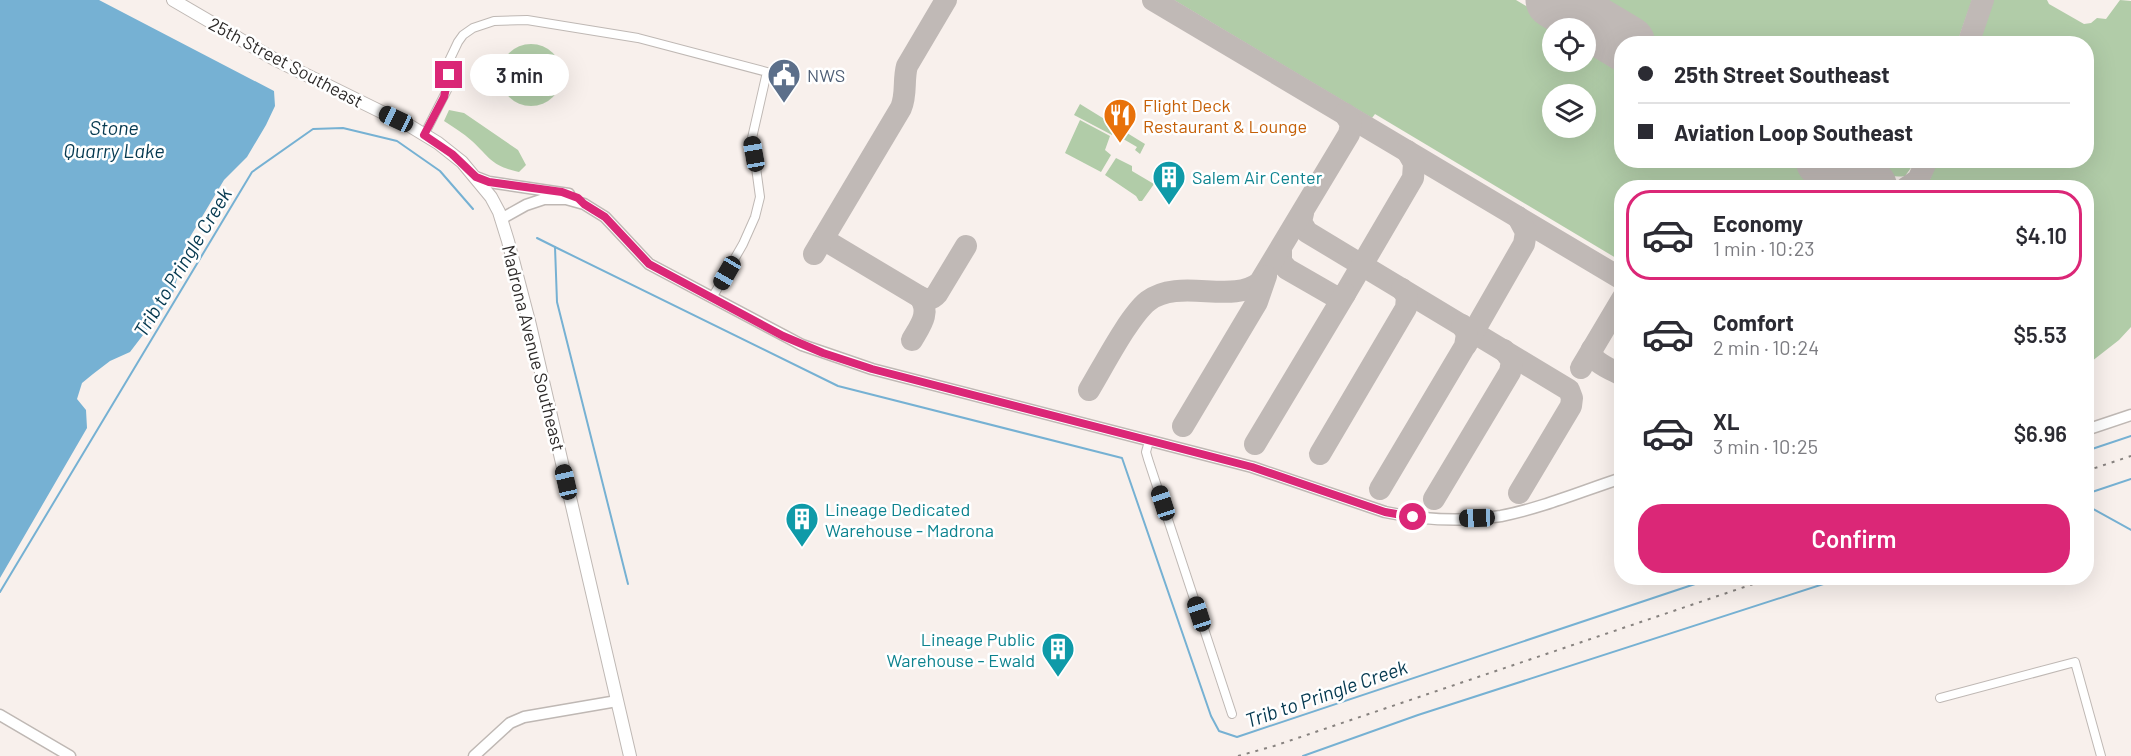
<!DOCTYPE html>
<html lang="en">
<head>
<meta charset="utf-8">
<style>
	:root { --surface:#fff; --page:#f2f2f3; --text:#2b2b33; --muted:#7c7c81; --line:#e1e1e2; --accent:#db2777 }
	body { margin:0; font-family:Barlow,sans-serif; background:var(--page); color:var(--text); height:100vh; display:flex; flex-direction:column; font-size:22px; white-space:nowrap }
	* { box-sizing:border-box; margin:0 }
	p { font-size:20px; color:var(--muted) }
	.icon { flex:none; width:33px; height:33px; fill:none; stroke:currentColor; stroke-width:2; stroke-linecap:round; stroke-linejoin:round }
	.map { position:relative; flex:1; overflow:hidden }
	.drawer { position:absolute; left:1614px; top:180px; width:480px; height:405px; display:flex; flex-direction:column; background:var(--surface); border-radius:24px; box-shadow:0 6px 24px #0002 }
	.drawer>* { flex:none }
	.hud { position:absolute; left:1614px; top:36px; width:480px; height:132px; border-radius:24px; box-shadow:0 6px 24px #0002; display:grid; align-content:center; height:132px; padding:0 24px; background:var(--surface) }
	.tools { position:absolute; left:1542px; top:18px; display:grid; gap:12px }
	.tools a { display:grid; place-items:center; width:54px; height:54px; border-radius:50%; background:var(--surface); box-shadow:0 6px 24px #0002; font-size:30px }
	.end { position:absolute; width:27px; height:27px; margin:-14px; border:8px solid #db2777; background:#fff; box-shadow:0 0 0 3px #fff }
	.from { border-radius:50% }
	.bubble { position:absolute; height:42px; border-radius:21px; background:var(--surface); box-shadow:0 6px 24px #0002; font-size:20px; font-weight:600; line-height:42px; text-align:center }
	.car { position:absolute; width:18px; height:36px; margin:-18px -9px; border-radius:8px; box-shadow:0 0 4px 2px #0007; background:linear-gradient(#222 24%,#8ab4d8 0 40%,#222 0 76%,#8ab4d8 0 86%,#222 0) }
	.hud b { display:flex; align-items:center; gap:21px; height:57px; font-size:22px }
	.hud b+b { border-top:2px solid var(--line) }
	.hud i { width:15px; height:15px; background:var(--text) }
	ul { padding:10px 0 0; list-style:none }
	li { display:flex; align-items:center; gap:18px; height:90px; margin:0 12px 9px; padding:0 12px; border:3px solid transparent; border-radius:24px }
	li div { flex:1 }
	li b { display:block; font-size:22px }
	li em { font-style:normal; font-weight:600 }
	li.selected { border-color:var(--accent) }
	li>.icon { width:54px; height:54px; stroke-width:1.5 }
	.action { display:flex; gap:12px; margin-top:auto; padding:12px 24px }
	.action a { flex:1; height:69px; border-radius:24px; background:var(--accent); color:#fff; font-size:24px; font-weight:600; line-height:69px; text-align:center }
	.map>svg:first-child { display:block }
</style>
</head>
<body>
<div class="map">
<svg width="2131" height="756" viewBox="0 0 2131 756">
	<rect width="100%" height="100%" fill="#f8f0ec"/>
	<g fill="#b1cca8" fill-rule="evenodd">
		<path d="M 1174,0 L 1516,0 L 1563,28 L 1552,28 L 1552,62 L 1586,62 L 1586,42 L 1621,63 L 1622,160 L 1785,161 L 1831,187 L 1622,188 L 1621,267 L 1613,263 L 1616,258 L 1375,114 L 1372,118 ZM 1552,94 L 1586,94 L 1586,128 L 1552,128 Z"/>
		<path d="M 1593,0 L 1972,0 L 1957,43 L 1666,43 Z"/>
		<path d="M 1993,0 L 2047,0 L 2049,4 L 2084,24 L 2091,23 L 2097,18 L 2106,19 L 2120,0 L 2131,1 L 2131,327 L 2119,340 L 2087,365 L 2086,188 L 1927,187 L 1937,161 L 2086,160 L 2086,44 L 1977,43 Z"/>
		<circle cx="531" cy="75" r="31"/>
		<path d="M 1080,104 L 1145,144 L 1140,154 L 1135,150 L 1137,147 L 1113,133 L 1112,135 L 1074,115 Z"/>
		<path d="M 449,110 L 464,113 L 518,150 L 526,165 L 519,172 C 492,166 491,159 472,141 C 463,133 453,127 444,121 Z"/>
		<path d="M 1080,120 L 1110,136 L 1105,150 L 1111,155 L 1101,172 L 1065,153 Z"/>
		<path d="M 1116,158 L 1132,166 L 1132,171 L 1154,184 L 1142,201 L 1139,201 L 1136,196 L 1105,175 Z"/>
		<path d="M 1863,161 L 1916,161 L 1905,176 C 1888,179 1877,169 1863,161 Z"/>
	</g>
	<path fill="#76b1d3" d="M 0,0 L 99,0 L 274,91 L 275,106 L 266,125 L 247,157 L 224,180 L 187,242 L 172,297 L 130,352 L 110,361 L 93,374 L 82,383 L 77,399 L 86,410 L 87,428 L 0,578 Z"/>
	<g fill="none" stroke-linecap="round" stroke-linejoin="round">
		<g stroke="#76b1d3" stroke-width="2">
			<path d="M 537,238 L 555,247 L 557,302 L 628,584"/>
			<path d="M 555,247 L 838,386 L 1122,458 L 1211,716 L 1219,731 L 1237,737 L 1713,578"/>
			<path d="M 2086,451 L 2131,436"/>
			<path d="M 2086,494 L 2131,479"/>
			<path d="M 2086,505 L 2131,530"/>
			<path d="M 0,592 L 252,172 L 313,129 L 343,128 L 397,141 L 440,171 L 473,209"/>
			<path d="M 1303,756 L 1418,715 L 1842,578"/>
		</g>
		<g stroke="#c0b9b6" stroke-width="22">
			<path d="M 1153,0 L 1622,279"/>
			<path d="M 1968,44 L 1983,0"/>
			<path d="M 1906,188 L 1918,180 L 1927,160"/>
			<path d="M 1303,213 L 1301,222 L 1307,232 L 1569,390 L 1572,398 L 1571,406 L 1519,493"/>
			<path d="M 823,239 L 920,297 C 926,300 932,300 937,294 L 966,246"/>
			<path d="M 1281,249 L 1281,262 L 1287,269 L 1334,296 L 1341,297 L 1345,294 L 1413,178 L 1414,163 L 1407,151"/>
			<path d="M 814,254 L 901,108 C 907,94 903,80 907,66 L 946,0"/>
			<path d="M 912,340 C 920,326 931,313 920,297"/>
			<path d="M 1466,345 L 1524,244 L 1526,232 L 1518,217"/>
			<path d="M 1592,349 C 1590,362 1611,369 1622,375"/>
			<path d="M 1581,368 L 1622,299"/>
			<path d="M 1089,390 C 1103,367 1129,316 1148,301 C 1179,277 1233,305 1260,282 L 1349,134 L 1351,124 L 1345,114"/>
			<path d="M 1183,426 L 1257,302 L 1266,276"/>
			<path d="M 1255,444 L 1345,294"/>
			<path d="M 1320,454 L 1406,308 L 1407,297 L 1402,289"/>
			<path d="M 1380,489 L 1465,346 L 1467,334 L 1462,325"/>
			<path d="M 1434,499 L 1510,372 L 1512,361 L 1504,350"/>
		</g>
		<g stroke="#c0b9b6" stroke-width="57">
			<path d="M 1554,0 L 1627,44"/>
			<path d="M 1824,160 L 1869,188"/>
		</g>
		<g stroke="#bfb8b4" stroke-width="10">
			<g id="minor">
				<path d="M 424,135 L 447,90 L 449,61 L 458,42 L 463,35 L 473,28 L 494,21 L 527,20 L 638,38 L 767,72 L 752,138 L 760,197 L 755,217 L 743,244 L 712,298"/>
				<path d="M 1149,441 L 1146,452 L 1148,459 L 1232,714"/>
				<path d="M 1940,698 L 2075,662 L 2101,756"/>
			</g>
		</g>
		<g stroke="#bfb8b4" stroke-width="13">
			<g id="tertiary">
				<path d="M 476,177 L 489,182 L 569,194"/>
				<path d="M 501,219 L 526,205 L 544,199 L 566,199 L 584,204 L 605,217 L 649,264 L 802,345 L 872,369 L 1252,467 L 1385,512 C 1423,520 1463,522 1501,516 C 1542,508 1582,491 1622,478"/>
				<path d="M 2086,430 L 2131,415"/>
				<path d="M 0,715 L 70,756"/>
				<path d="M 474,756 L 510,723 L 524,717 L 617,701"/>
			</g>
		</g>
		<g stroke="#bfb8b4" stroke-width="14">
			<path id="secondary" d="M 173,0 L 274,59 L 410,126 L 438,143 L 462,162 L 491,197 L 499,212 L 508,241 L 530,325 L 630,756"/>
		</g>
		<use href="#minor" stroke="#fff" stroke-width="8"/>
		<use href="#tertiary" stroke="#fff" stroke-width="10"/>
		<use href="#secondary" stroke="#fff" stroke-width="12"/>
		<g stroke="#87827f" stroke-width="2" stroke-dasharray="3 6" stroke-linecap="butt">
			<path d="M 2086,471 L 2131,456"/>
			<path d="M 1238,756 L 1274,746 L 1771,578"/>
		</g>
	</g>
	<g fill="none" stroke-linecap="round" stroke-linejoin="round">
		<path stroke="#db2777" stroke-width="8" d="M 449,75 L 444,97 L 424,135 L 452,154 L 476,177 L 489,182 L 562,192 L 578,198 L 584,204 L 605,217 L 649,264 L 783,336 L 823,353 L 872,369 L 1252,467 L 1385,512 L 1413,517"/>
	</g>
	<defs>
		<g id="civic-pin" transform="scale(1.725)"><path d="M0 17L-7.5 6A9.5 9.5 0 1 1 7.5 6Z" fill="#5c6f8a" stroke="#fff"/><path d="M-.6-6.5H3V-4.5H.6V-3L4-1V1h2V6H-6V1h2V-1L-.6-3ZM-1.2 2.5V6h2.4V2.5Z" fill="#fff"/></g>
		<g id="restaurant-pin" transform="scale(1.725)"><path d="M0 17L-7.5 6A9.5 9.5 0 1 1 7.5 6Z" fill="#e8710a" stroke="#fff"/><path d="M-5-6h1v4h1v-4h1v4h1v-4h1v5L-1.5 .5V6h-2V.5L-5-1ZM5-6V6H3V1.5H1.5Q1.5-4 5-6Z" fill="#fff"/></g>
		<g id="building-pin" transform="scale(1.725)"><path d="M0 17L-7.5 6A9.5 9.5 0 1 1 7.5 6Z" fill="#0f9aa8" stroke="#fff"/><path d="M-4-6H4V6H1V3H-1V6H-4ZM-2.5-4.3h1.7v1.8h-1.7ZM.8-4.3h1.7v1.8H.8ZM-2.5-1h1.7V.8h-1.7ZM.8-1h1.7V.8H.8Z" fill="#fff"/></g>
	</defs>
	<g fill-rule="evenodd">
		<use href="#civic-pin" x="784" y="75"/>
		<use href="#restaurant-pin" x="1120" y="115"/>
		<use href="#building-pin" x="1169" y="177"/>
		<use href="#building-pin" x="802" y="519"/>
		<use href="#building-pin" x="1058" y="649"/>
	</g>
	<g text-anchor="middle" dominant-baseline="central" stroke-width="5" stroke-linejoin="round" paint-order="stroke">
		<g font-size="18" fill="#2e2b2a" stroke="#fff">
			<text transform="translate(286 62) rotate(28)">25th Street Southeast</text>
			<text transform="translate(534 348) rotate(76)">Madrona Avenue Southeast</text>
		</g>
		<g font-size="18" fill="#4e5e75" stroke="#fff" text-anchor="start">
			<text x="807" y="75">NWS</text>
		</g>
		<g font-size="18" fill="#c56008" stroke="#fff" text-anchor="start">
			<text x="1143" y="105">Flight Deck<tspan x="1143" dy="21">Restaurant &amp; Lounge</tspan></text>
		</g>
		<g font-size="18" fill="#0d838f" stroke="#fff" text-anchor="start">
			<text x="1192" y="177">Salem Air Center</text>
			<text x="825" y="509">Lineage Dedicated<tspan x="825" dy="21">Warehouse - Madrona</tspan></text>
			<text x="1035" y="639" text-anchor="end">Lineage Public<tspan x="1035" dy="21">Warehouse - Ewald</tspan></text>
		</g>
		<g font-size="20" font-style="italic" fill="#053950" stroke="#fff">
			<text x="114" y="127">Stone<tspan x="114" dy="23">Quarry Lake</tspan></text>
			<text transform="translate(182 262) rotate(-59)">Trib to Pringle Creek</text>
			<text transform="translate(1326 693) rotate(-19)">Trib to Pringle Creek</text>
		</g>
	</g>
</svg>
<div class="tools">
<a><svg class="icon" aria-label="locate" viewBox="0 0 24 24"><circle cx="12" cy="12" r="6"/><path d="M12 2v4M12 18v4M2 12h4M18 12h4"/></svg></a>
<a><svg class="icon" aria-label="layers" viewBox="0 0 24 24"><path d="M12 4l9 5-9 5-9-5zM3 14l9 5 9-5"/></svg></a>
</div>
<i class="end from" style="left:1413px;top:517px"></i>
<i class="end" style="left:449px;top:75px"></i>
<div class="bubble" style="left:470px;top:54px;width:99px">3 min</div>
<i class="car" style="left:396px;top:119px;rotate:295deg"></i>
<i class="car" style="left:754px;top:154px;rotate:350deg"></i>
<i class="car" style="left:727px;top:273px;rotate:210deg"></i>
<i class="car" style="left:566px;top:482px;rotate:347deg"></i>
<i class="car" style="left:1163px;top:503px;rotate:342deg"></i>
<i class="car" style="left:1477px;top:518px;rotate:268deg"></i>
<i class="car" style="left:1199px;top:614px;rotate:342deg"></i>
<div class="hud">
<b><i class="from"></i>25th Street Southeast</b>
<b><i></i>Aviation Loop Southeast</b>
</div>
<section class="drawer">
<ul>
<li class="selected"><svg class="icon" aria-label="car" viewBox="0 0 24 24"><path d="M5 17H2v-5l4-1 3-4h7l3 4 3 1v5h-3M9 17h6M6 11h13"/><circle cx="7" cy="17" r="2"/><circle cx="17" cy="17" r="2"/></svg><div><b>Economy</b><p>1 min · 10:23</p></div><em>$4.10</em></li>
<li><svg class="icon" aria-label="car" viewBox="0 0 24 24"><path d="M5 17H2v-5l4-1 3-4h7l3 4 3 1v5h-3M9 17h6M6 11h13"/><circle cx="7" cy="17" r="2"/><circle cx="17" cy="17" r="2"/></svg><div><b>Comfort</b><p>2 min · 10:24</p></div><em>$5.53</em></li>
<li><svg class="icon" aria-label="car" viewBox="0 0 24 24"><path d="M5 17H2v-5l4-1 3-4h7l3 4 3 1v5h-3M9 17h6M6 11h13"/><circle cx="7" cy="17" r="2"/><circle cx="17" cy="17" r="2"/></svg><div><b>XL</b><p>3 min · 10:25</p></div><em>$6.96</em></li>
</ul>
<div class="action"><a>Confirm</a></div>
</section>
</div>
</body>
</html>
